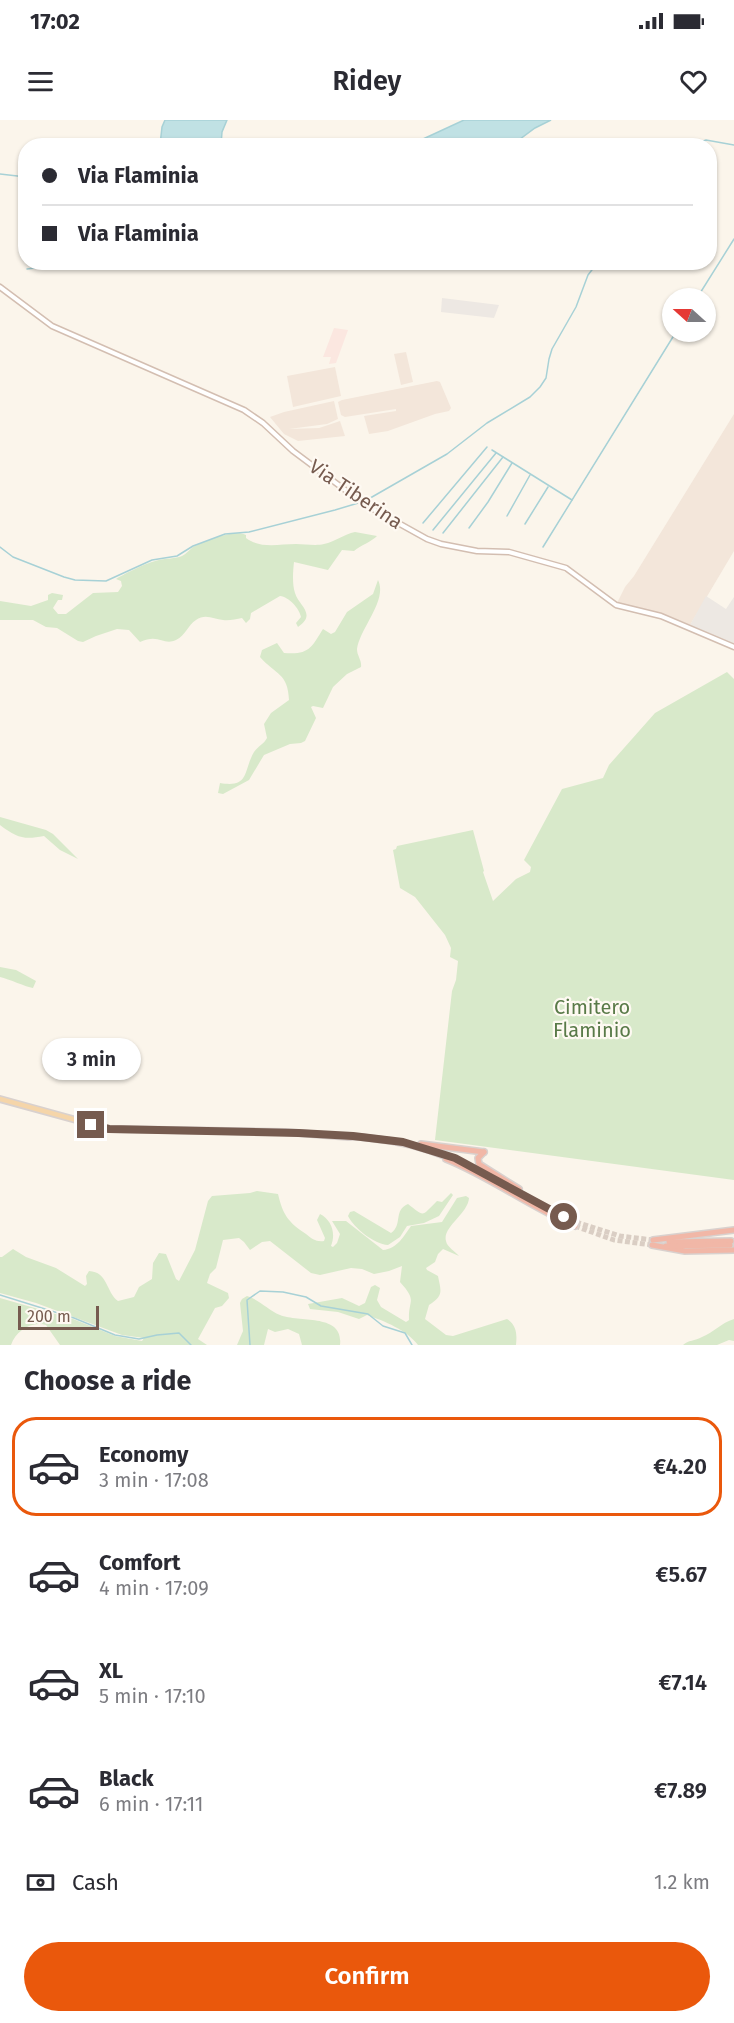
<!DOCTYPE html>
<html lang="en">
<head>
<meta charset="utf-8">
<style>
	:root { --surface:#fff; --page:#f2f2f3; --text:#2b2b33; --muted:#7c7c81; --line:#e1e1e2; --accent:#ea580c }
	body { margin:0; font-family:"Fira Sans",sans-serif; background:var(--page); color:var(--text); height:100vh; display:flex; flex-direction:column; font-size:22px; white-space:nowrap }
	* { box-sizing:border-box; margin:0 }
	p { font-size:20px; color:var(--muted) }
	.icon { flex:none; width:33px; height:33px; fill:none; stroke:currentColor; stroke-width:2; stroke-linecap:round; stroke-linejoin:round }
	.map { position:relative; height:1225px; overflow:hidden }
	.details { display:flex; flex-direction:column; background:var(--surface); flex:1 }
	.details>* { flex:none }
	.banner { position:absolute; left:18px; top:18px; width:699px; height:132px; border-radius:24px; box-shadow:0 2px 4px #0004; display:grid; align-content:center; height:132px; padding:0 24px; background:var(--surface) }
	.needle { width:39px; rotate:291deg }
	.tools { position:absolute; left:662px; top:168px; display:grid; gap:12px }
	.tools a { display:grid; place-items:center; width:54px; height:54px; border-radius:50%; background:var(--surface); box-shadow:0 2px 4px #0004; font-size:30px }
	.scale { position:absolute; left:18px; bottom:15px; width:81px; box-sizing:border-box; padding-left:6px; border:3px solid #765b4f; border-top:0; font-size:16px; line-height:21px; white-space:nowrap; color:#765b4f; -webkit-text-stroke:4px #fef9f2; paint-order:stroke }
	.end { position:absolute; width:27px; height:27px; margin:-14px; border:8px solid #765b4f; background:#fff; box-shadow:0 0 0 3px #fff }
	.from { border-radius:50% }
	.bubble { position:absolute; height:42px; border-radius:21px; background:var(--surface); box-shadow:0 2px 4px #0004; font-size:20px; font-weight:600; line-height:42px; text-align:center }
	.banner b { display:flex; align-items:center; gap:21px; height:57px; font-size:22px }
	.banner b+b { border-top:2px solid var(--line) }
	.banner i { width:15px; height:15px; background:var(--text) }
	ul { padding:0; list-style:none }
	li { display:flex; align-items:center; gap:18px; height:99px; margin:0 12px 9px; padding:0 12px; border:3px solid transparent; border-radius:24px }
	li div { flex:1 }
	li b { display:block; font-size:22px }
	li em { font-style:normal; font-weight:600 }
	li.current { border-color:var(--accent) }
	li>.icon { width:54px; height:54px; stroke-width:1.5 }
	h2 { padding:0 24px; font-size:27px; line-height:72px }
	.pay { display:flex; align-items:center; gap:15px; height:66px; padding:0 24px; font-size:22px }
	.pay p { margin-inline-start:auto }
	.cta { display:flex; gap:12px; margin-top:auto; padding:12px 24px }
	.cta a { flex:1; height:69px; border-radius:36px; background:var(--accent); color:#fff; font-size:24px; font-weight:600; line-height:69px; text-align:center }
	.status { display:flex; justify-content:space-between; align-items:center; height:42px; padding:0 30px; background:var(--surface); direction:ltr }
	.status svg { height:16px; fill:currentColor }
	header { display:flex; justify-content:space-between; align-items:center; height:78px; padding:0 24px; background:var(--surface); font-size:27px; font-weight:600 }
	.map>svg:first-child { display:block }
</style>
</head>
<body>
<div class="status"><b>17:02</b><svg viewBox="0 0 49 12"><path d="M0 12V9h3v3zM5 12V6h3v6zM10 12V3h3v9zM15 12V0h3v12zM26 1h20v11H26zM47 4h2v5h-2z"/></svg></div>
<header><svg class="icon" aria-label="menu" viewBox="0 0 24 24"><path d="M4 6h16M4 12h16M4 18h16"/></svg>Ridey<svg class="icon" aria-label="heart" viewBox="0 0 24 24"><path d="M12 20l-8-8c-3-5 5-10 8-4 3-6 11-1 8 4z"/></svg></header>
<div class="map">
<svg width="734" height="1225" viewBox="0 0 734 1225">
	<rect width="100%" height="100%" fill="#fbf5eb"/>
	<g fill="#f3e6da">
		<path d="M 406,232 L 413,262 L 401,265 L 394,234 Z"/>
		<path d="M 335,247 L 341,276 L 293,287 L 287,256 Z"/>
		<path d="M 437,261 L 440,262 L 451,288 L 449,291 L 435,294 L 388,311 L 369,314 L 364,296 L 396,291 L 396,289 L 345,297 L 341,295 L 338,282 L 342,280 Z"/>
		<path d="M 334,281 L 338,299 L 327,304 L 289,309 L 319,308 L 340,301 L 345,316 L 298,321 L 284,314 L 270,297 L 284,292 Z"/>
		<path d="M 734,294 L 734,431 L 690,505 L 669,496 L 617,483 L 625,467 L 634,456 Z"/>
	</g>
	<path fill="#fbe7e0" d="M 334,208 L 348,210 L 336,243 L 329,244 L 331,237 L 323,237 Z"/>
	<g fill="#ede8e3">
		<path d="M 442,178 L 499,185 L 494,198 L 441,192 Z"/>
		<path d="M 706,476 L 726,489 L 734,477 L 734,524 L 690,505 Z"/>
	</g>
	<g fill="#d8e9ca">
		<path d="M 355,412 L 377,416 C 374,420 360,426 354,431 L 342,430 L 328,450 L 294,442 C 293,451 292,464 295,473 C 299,486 317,494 298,507 L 296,503 L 301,497 C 299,488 289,477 280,476 L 251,493 L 250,499 L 246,503 L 242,498 C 236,499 229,501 223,500 C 214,499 205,493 196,500 C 188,505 186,515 176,520 C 163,526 159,513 140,522 L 129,510 L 117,509 L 96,516 L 83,522 L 78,521 L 57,508 L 46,507 L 33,500 L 0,500 L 0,481 L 31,486 L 48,480 L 48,475 L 52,473 L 63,475 L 62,480 L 58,480 L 53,488 L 58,494 L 66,494 L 93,473 L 118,472 L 122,466 L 121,461 L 116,459 C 126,453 148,442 159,440 C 166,438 175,439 182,436 C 186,434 189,430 193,427 C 205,421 234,409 246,415 L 246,418 C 261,429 278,424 296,424 C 305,424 316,426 324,424 C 335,422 344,414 355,412 Z"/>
		<path d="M 378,460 C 388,480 360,508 357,529 C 357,536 362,540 361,547 L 347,554 L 333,567 L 323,588 L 313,586 L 311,587 L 316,598 L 305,621 L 301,623 L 290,624 L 264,635 L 249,660 L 223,674 L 218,673 L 220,663 C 250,668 243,651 254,632 C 258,626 264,624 267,618 L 264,604 L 271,593 L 289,580 C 288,553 276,555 260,537 L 262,530 L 277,523 L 284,533 C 309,535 311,528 323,509 L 331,514 L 335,512 L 347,492 L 373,474 Z"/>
		<path d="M 727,552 L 734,559 L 734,1060 L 435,1020 L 452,871 L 456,860 L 458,841 L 450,837 L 451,828 L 445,815 L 415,777 L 400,768 L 393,730 L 396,729 L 397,726 L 473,710 L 484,751 L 483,752 L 493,781 L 516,759 L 530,752 L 531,747 L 524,740 L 562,669 L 603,658 L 609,645 L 655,593 Z"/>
		<path d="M 0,697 L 46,710 L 53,714 L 78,739 L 60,730 L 44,716 C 24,720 17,718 0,705 Z"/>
		<path d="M 0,847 L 16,850 L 36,861 L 33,868 C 26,867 9,859 0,857 Z"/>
		<path d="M 257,1071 L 278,1074 C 283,1095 288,1102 306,1114 C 312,1119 316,1122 324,1121 L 325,1118 L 317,1100 L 320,1094 C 332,1100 336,1114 331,1126 L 333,1127 L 337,1123 L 340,1114 L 332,1101 L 346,1101 L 383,1130 C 397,1129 404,1116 411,1106 L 442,1102 L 457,1078 L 466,1076 L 469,1078 C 468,1094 442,1107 446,1121 C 447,1127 455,1131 459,1136 L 443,1129 L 438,1134 L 435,1142 L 426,1148 L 427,1150 L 438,1156 C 441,1172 444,1175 429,1185 L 425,1199 L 446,1215 L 453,1216 L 507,1199 C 517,1205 517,1215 516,1225 L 418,1225 C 407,1210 384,1201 367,1195 L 359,1199 L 338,1192 L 310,1189 L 308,1184 L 342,1178 L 359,1186 L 365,1183 L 371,1167 L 375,1165 L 380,1168 L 377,1180 L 381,1187 L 406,1202 L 409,1200 C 408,1179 418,1182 400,1162 L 402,1146 L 389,1151 L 374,1154 L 362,1149 L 351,1148 L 320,1155 L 311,1153 L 270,1121 L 262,1122 L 250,1130 L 244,1122 L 239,1118 L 223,1120 L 216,1148 L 210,1154 L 207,1163 L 228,1173 L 229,1178 L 222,1186 L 215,1188 L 198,1219 L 207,1225 L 60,1225 L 46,1205 C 31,1201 16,1211 11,1225 L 0,1225 L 0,1178 L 73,1199 L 115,1216 L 142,1221 L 144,1218 L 122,1215 L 36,1183 L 0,1173 L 0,1137 L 2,1137 L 13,1129 L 26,1137 L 56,1148 L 85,1166 L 87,1164 L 86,1156 L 89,1151 C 108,1152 106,1172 118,1181 L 134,1177 L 139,1167 L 152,1159 L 153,1143 L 159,1133 L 166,1134 L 176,1159 L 179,1161 L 195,1130 L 208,1081 L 212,1076 L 250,1073 Z"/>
		<path d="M 451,1073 L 453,1075 L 439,1096 L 424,1103 L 407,1106 L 400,1117 L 388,1125 C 374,1124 354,1108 348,1096 L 350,1092 L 354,1091 L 391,1113 C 403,1105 393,1090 408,1084 C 425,1097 421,1097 437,1081 L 442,1082 Z"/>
		<path d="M 247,1176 C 260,1180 268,1190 280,1195 C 300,1203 344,1193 340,1225 L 302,1225 L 299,1214 L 288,1209 L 275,1212 L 268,1209 L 264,1225 L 237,1225 L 243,1211 L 240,1183 L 242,1179 Z"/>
		<path d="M 734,1199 L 734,1221 L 729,1220 L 717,1225 L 683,1225 C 688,1220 695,1221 702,1217 C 714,1212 721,1203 734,1199 Z"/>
	</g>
	<g fill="#c0e1e4" stroke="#a7d1d6" stroke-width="1.5">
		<path d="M 165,0 L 227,0 L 222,12 L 221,25 L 160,25 L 162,7 Z"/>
		<path d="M 464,0 L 551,0 L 535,8 L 512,25 L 410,25 Z"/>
	</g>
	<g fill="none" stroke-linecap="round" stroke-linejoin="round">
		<g stroke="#a7d1d6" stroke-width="1.5">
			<path d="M 673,26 L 696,24 L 706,20 L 734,25"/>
			<path d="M 0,54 L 26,57"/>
			<path d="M 177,142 L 198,146 L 200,142"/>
			<path d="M 27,149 L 83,142"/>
			<path d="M 697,178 L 734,119"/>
			<path d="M 492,330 L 572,380"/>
			<path d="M 507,396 L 530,355"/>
			<path d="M 423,403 L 487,327"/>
			<path d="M 525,404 L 548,367"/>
			<path d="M 469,408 L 488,382 L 512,343"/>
			<path d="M 433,410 L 496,333"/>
			<path d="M 443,413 L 503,337"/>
			<path d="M 0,427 L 13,437 L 64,457 L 75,460 L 106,461 L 152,440 L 177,436 L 193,426 L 225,414 L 249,412 L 335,390 L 365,381 L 447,334 L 487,303 L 530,277 L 540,267 L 546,258 L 549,239 L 552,229 L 576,187 L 588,155 L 598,142"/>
			<path d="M 543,427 L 676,212"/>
			<path d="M 0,1175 L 74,1198 L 115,1215 L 139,1219 L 157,1215 L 179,1213 L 191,1225"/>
			<path d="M 250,1225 L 247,1180 L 260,1171 L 283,1172 L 306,1177 L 321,1186 L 368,1194 L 383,1206 L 405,1213 L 412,1225"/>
		</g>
		<g stroke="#dacec4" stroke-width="5" stroke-dasharray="5 2.5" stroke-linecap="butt">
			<path d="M 576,1102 L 620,1116 L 653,1120"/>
			<path d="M 575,1106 L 614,1120 L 652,1125"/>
		</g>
		<g stroke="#d3beb1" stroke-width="7">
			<path id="secondary" d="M 0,167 L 52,206 L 244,290 L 263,303 L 293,331 L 364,384 L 427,419 L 441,424 L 477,431 L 509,432 L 566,448 L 616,485 L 661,496 L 734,527"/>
		</g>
		<g stroke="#d9d1ce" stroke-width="8">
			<path id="primary" d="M 0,979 L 109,1009 L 285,1012 L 349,1017"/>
		</g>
		<g stroke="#d9d1ce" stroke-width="8">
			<g id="highway">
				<path d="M 349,1017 C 358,1016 367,1018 376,1019 C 455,1026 506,1072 576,1102"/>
				<path d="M 421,1024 L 484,1032"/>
				<path d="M 484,1032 L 478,1038 L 479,1044 L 519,1069"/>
				<path d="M 446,1039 C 491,1057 530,1087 575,1106"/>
				<path d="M 653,1120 L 734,1110"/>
				<path d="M 669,1122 L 731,1121"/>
				<path d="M 652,1125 L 685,1131 L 734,1130"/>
				<path d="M 666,1126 L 730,1125"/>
			</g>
		</g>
		<use href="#secondary" stroke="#fff" stroke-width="4"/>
		<use href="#primary" stroke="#f5d5a9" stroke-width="4.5"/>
		<use href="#highway" stroke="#f1b7a7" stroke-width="5"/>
	</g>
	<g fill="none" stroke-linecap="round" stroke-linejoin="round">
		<path stroke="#765b4f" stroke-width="8" d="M 91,1005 L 109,1009 L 299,1013 L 353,1016 L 403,1022 L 455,1038 L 564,1097"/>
	</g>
	<g text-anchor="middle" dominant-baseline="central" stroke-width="4.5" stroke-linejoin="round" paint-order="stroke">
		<g font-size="20" fill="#765b4f" stroke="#fef9f2">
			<text transform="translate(356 374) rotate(34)">Via Tiberina</text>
		</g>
		<g font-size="20" fill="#597a48" stroke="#fef9f2">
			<text x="592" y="887">Cimitero<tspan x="592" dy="23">Flaminio</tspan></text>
		</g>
	</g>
</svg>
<div class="tools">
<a><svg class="needle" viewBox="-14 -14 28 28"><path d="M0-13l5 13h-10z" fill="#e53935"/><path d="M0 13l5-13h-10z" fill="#7c7c81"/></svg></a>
</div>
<div class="scale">200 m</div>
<i class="end from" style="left:564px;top:1097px"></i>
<i class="end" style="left:91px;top:1005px"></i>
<div class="bubble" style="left:42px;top:918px;width:99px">3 min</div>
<div class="banner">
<b><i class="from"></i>Via Flaminia</b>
<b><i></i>Via Flaminia</b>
</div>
</div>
<section class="details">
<h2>Choose a ride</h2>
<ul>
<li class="current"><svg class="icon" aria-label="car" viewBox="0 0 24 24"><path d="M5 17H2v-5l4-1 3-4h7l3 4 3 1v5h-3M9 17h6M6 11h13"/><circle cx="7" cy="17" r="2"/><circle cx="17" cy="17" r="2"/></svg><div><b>Economy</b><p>3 min · 17:08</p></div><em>€4.20</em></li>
<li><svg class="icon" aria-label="car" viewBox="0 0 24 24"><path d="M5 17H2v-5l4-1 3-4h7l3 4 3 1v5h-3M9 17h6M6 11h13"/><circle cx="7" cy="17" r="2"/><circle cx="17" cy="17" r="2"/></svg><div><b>Comfort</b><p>4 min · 17:09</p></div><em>€5.67</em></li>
<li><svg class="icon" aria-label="car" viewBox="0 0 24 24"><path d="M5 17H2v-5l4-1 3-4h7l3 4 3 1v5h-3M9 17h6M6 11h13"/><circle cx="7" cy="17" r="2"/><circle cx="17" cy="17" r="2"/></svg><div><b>XL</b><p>5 min · 17:10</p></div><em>€7.14</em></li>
<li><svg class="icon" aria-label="car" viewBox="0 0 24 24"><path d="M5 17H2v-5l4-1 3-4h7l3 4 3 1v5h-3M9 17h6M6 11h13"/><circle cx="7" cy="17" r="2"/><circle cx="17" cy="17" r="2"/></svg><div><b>Black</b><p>6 min · 17:11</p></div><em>€7.89</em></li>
</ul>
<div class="pay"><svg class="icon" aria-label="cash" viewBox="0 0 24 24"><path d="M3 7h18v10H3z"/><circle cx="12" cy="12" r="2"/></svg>Cash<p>1.2 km</p></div>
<div class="cta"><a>Confirm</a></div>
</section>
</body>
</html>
